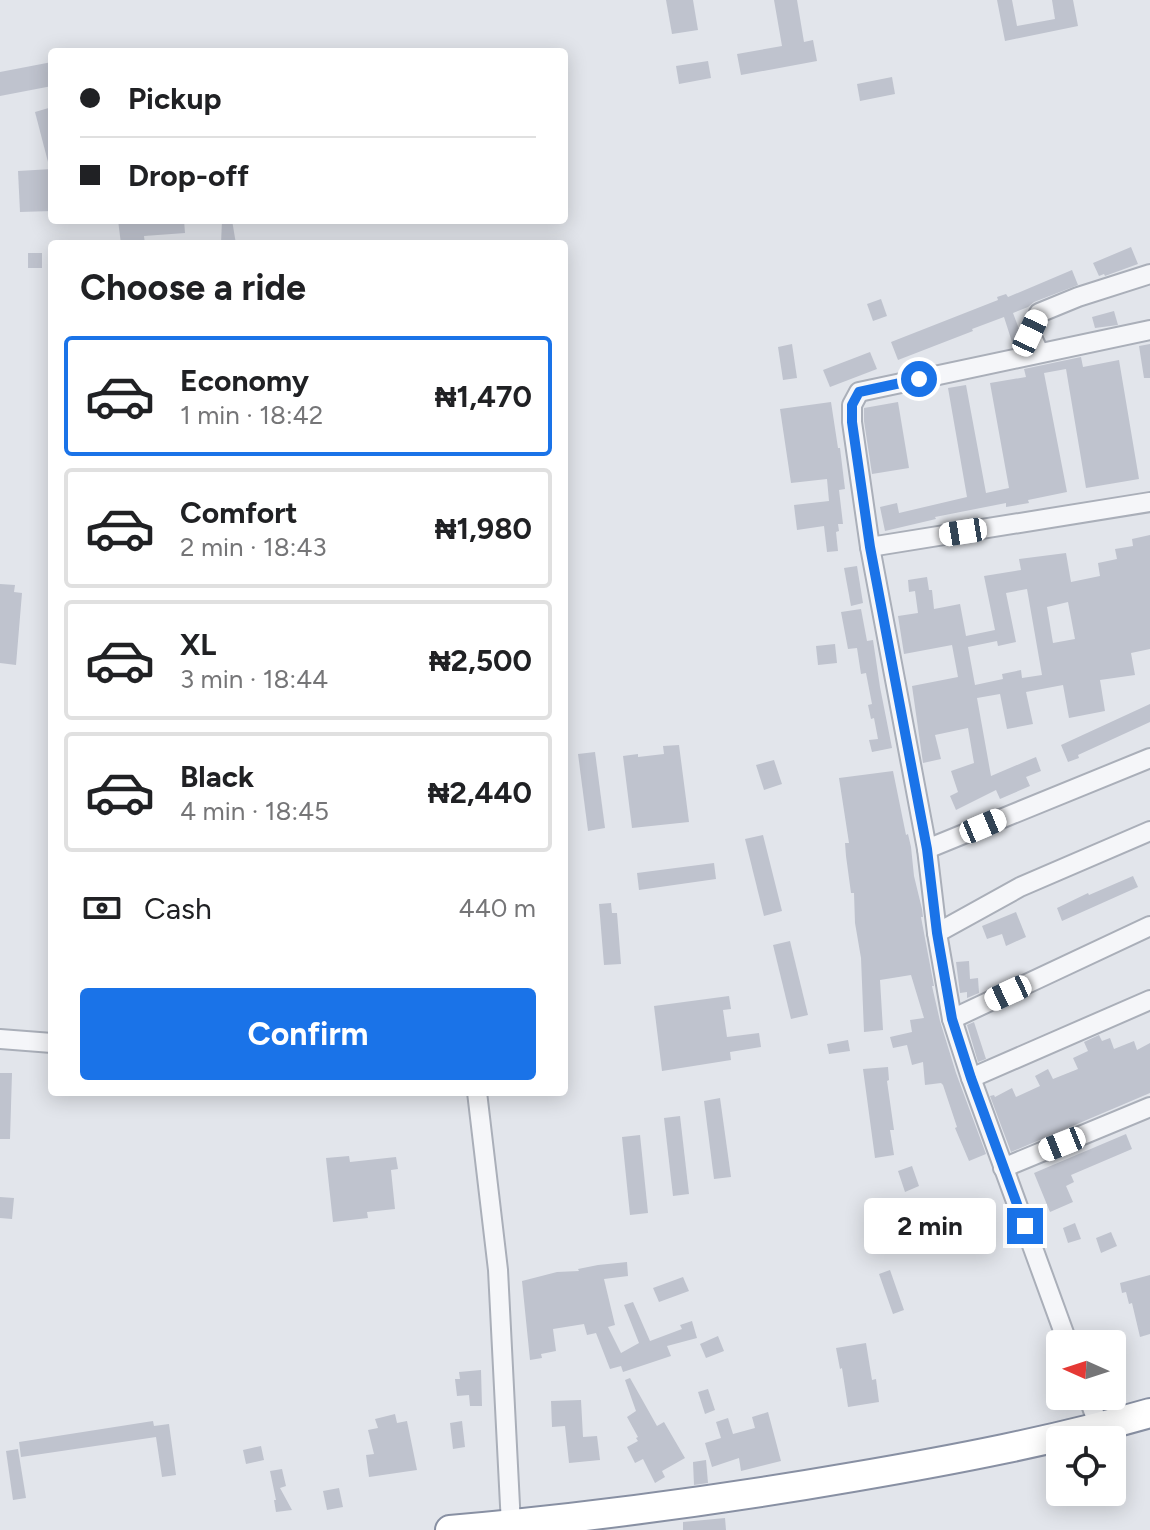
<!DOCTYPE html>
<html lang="en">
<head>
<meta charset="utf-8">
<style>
	:root { --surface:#fff; --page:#f6f6f6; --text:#202124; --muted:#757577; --line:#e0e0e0; --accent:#1a73e8 }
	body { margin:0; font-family:Figtree,sans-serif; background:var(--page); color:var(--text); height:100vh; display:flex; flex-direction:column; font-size:30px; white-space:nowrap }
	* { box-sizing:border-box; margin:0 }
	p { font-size:26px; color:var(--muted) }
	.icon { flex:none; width:44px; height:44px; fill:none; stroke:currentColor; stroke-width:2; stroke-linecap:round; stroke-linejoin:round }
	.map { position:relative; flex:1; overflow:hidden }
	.side { position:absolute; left:48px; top:240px; width:520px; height:856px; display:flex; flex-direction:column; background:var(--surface); border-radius:8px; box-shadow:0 4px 20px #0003 }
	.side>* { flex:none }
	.guide { position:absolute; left:48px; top:48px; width:520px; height:176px; border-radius:8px; box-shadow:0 4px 20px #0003; display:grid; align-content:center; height:176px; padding:0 32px; background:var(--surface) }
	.needle { width:52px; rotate:273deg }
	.fabs { position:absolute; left:1046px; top:1330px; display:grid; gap:16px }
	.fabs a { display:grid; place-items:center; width:80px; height:80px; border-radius:8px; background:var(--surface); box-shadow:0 4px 20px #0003; font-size:40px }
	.end { position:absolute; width:36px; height:36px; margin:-18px; border:10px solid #1a73e8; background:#fff; box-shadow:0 0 0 4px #fff }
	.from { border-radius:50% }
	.bubble { position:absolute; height:56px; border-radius:8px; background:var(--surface); box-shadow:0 4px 20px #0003; font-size:26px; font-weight:700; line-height:56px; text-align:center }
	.car { position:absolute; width:24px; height:48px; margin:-24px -12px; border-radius:10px; box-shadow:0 0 6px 2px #0007; background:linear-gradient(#fff 24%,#345 0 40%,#fff 0 76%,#345 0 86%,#fff 0) }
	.guide b { display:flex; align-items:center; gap:28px; height:76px; font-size:30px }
	.guide b+b { border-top:2px solid var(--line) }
	.guide i { width:20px; height:20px; background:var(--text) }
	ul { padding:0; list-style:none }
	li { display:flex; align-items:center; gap:24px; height:120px; margin:0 16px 12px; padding:0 16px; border:4px solid var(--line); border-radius:8px }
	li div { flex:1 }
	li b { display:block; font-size:30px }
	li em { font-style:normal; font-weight:700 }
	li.current { border-color:var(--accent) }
	li>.icon { width:72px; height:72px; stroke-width:1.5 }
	h2 { padding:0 32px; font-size:36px; line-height:96px }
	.pay { display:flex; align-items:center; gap:20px; height:88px; padding:0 32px; font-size:30px }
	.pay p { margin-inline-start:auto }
	.button { display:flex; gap:16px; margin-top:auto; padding:16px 32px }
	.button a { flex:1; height:92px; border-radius:8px; background:var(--accent); color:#fff; font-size:32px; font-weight:700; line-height:92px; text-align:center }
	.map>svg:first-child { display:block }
</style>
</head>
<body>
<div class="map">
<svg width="1150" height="1530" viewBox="0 0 1150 1530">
	<rect width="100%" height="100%" fill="#e2e5eb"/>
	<g fill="#bfc3ce" fill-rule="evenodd">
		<path d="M 666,0 L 693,0 L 698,30 L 672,34 Z"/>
		<path d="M 774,0 L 797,0 L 804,42 L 813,40 L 817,61 L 741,75 L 737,54 L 782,46 Z"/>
		<path d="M 997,0 L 1012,0 L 1017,26 L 1055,19 L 1052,0 L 1073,0 L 1078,26 L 1005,41 Z"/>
		<path d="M 708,61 L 711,78 L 679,84 L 676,66 Z"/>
		<path d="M 52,62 L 52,86 L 0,96 L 0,72 Z"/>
		<path d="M 892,77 L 895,94 L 860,101 L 857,84 Z"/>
		<path d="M 52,107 L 52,162 L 48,162 L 35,112 Z"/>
		<path d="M 52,169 L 52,211 L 20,212 L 18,171 Z"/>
		<path d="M 118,220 L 184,220 L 185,233 L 144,236 L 145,244 L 121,244 Z"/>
		<path d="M 222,220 L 232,220 L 236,244 L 221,244 Z"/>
		<path d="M 1131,247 L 1138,264 L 1105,276 L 1104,274 L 1099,276 L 1093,263 Z"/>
		<rect x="28" y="253" width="14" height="15"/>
		<path d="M 1072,270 L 1078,285 L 1034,302 L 1028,307 L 1013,313 L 1019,329 L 1020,339 L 1012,342 L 1004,317 L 972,329 L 973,331 L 898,360 L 891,342 L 998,300 L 997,297 L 1006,294 L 1008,297 Z"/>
		<path d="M 881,299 L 887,316 L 873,321 L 867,304 Z"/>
		<path d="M 1114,311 L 1118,325 L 1095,328 L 1092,317 Z"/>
		<path d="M 792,344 L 797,378 L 783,380 L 778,347 Z"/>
		<path d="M 1150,344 L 1150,378 L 1144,378 L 1139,346 Z"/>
		<path d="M 870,352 L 877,369 L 830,387 L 823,370 Z"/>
		<path d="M 1081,357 L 1083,367 L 1119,360 L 1139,479 L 1086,488 L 1066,369 L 1044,373 L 1067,492 L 1028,500 L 1029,503 L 1006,507 L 1006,503 L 935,517 L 936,519 L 885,531 L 880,507 L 897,503 L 899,513 L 967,497 L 948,388 L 966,385 L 986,493 L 1009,488 L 990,383 L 1026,377 L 1024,369 Z"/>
		<path d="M 831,402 L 838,448 L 840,448 L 845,489 L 839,490 L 843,524 L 838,524 L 839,531 L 836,532 L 838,551 L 827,552 L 824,526 L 797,530 L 794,505 L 829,501 L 827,479 L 791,483 L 780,409 Z"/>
		<path d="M 898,402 L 909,468 L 872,474 L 864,421 L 864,408 Z"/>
		<path d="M 1150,535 L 1150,649 L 1131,653 L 1135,675 L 1100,680 L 1105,711 L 1069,718 L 1063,685 L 1026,692 L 1033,724 L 1007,729 L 1000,694 L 977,698 L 991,776 L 1036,757 L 1041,771 L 1026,777 L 1030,786 L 1000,799 L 996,790 L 956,810 L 950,796 L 958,792 L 951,771 L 974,763 L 968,728 L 935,735 L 941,759 L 923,763 L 912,686 L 958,677 L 952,645 L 904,654 L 898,616 L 918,613 L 915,591 L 909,592 L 908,580 L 927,577 L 929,590 L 932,590 L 934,609 L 960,604 L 966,636 L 995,630 L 984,576 L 1021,570 L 1019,559 L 1066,553 L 1071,582 L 1100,576 L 1098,563 L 1117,559 L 1115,549 L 1133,546 L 1132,539 ZM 1027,589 L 1042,675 L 1022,678 L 1021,670 L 1002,674 L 1003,679 L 975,685 L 968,647 L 997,641 L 998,646 L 1016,642 L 1006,593 ZM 1068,602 L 1075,639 L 1053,643 L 1047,607 Z"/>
		<path d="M 857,566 L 863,603 L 851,606 L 844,568 Z"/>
		<path d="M 0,584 L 15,585 L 14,592 L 22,593 L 16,665 L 0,663 Z"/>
		<path d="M 861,609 L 867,641 L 873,640 L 880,687 L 892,748 L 872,752 L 869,740 L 878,739 L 874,718 L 871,719 L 868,705 L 872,704 L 866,673 L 861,674 L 857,648 L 848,649 L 841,612 Z"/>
		<path d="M 835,644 L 837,663 L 818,665 L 816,646 Z"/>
		<path d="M 1150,704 L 1150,722 L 1078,755 L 1079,758 L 1068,762 L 1061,745 Z"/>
		<path d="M 679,745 L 689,822 L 632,828 L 623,756 L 638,754 L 638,757 L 664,754 L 663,746 Z"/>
		<path d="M 595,752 L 605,828 L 588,831 L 578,754 Z"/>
		<path d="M 774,760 L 782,784 L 764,790 L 756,765 Z"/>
		<path d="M 893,771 L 906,835 L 908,834 L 911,847 L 914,876 L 922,909 L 923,917 L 921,917 L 934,986 L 932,986 L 940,1021 L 956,1073 L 986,1154 L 969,1161 L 955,1128 L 957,1127 L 943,1085 L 941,1083 L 925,1085 L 923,1062 L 912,1065 L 907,1045 L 893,1048 L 890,1037 L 912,1032 L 910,1020 L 924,1018 L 911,975 L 880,980 L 883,1030 L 864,1032 L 861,958 L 855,923 L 854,893 L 851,893 L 846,856 L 845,843 L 849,843 L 839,778 Z"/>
		<path d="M 763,835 L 782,911 L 764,916 L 745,839 Z"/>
		<path d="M 714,863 L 716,879 L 639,890 L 637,873 Z"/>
		<path d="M 1133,876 L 1138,887 L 1062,921 L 1057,908 L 1088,893 L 1089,895 Z"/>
		<path d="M 611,903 L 612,913 L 617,913 L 621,964 L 604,965 L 599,904 Z"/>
		<path d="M 1016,912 L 1026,937 L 1006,946 L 1002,934 L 987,939 L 982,926 Z"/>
		<path d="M 790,941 L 808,1015 L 791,1019 L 773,945 Z"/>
		<path d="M 969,961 L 970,979 L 978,978 L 979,993 L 967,998 L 967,992 L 960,993 L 956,962 Z"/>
		<path d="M 729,996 L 731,1009 L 723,1010 L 727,1037 L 759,1033 L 761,1047 L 730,1052 L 731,1060 L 662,1071 L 654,1006 Z"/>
		<path d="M 974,1022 L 986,1059 L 978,1062 L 967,1025 Z"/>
		<path d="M 1099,1035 L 1102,1041 L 1110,1038 L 1114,1049 L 1134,1041 L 1137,1050 L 1150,1043 L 1150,1093 L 1011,1152 L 990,1096 L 994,1095 L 995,1097 L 1012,1088 L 1016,1097 L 1040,1086 L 1035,1076 L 1048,1069 L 1053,1079 L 1078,1069 L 1073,1058 L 1088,1051 L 1084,1042 Z"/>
		<path d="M 848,1040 L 850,1051 L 829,1054 L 827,1044 Z"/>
		<path d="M 888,1067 L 889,1080 L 887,1081 L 894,1130 L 890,1130 L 894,1155 L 875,1158 L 863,1069 Z"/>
		<path d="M 0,1073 L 12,1073 L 10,1139 L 0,1139 Z"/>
		<path d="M 720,1098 L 731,1177 L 714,1179 L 704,1101 Z"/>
		<path d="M 680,1116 L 689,1194 L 673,1196 L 664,1118 Z"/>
		<path d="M 1126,1134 L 1132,1149 L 1071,1175 L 1074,1182 L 1066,1186 L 1073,1202 L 1050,1212 L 1034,1173 Z"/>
		<path d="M 640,1135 L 648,1213 L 630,1215 L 622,1137 Z"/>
		<path d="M 349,1156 L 350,1162 L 396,1157 L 398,1169 L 391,1170 L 395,1209 L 367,1212 L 368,1218 L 333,1222 L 326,1158 Z"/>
		<path d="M 912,1166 L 919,1186 L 905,1192 L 898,1171 Z"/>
		<path d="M 0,1197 L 14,1198 L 12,1219 L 0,1218 Z"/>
		<path d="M 1075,1223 L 1081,1239 L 1068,1243 L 1063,1228 Z"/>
		<path d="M 1111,1232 L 1117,1246 L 1101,1253 L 1096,1238 Z"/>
		<path d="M 627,1262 L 628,1276 L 604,1279 L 615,1325 L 608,1327 L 621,1353 L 639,1343 L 624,1305 L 633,1302 L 650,1341 L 682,1329 L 680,1325 L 692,1321 L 697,1338 L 667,1346 L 671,1356 L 623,1372 L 621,1366 L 610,1369 L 596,1333 L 587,1335 L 584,1324 L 553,1329 L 556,1351 L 541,1354 L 542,1358 L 530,1360 L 522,1281 L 557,1272 L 579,1271 L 578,1269 L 598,1265 Z"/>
		<path d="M 890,1270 L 904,1310 L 893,1314 L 879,1274 Z"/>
		<path d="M 1150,1275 L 1150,1334 L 1140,1337 L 1132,1303 L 1129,1304 L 1126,1292 L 1122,1293 L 1120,1283 Z"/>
		<path d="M 683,1277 L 689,1291 L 659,1302 L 653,1288 Z"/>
		<path d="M 718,1336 L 724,1351 L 706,1358 L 700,1344 Z"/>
		<path d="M 866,1343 L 872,1380 L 876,1379 L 879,1402 L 848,1407 L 842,1368 L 840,1369 L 836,1348 Z"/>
		<path d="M 481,1370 L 482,1406 L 470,1406 L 469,1395 L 457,1396 L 455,1379 L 460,1379 L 459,1372 Z"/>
		<path d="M 630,1378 L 657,1426 L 664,1422 L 685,1458 L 662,1471 L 665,1477 L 655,1483 L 643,1459 L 635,1463 L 627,1447 L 638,1441 L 636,1438 L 638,1437 L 627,1417 L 636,1411 L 625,1380 Z"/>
		<path d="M 708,1389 L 715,1410 L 705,1414 L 698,1392 Z"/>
		<path d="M 581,1400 L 583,1437 L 597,1436 L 600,1460 L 569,1463 L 565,1426 L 552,1427 L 551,1401 Z"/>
		<path d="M 768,1412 L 781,1461 L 741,1471 L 739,1458 L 712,1467 L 705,1443 L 721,1438 L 716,1422 L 728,1418 L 733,1434 L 755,1428 L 752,1417 Z"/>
		<path d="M 395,1414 L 397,1423 L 407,1421 L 417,1470 L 369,1477 L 366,1455 L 374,1454 L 368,1430 L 378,1428 L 375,1419 Z"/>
		<path d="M 153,1421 L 154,1426 L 169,1424 L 176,1475 L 162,1477 L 156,1437 L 21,1457 L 19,1442 Z"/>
		<path d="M 462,1421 L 465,1447 L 453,1449 L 450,1423 Z"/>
		<path d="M 261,1446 L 264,1460 L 246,1464 L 243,1450 Z"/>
		<path d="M 18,1449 L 26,1498 L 13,1500 L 6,1451 Z"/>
		<path d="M 706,1460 L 708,1483 L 694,1485 L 693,1462 Z"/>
		<path d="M 282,1469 L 286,1486 L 280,1488 L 292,1510 L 276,1512 L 274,1500 L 276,1500 L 270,1471 Z"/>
		<path d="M 339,1488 L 343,1507 L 327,1510 L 323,1491 Z"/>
		<path d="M 725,1518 L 726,1530 L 683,1530 L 683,1522 Z"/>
	</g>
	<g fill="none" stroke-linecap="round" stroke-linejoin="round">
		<g stroke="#aaafb9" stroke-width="22">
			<g id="minor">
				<path d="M 1039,352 L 1030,333 L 1039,313 L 1078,297 L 1150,274"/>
				<path d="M 870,547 L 1150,502"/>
				<path d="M 927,849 L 1150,758"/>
				<path d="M 937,933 L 1020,887 L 1150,831"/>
				<path d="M 952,1019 L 1150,926"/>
				<path d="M 0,1039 L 52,1043"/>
				<path d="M 971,1078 L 1150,1000"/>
				<path d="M 477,1092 L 498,1270 L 511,1525"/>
				<path d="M 1003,1168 L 1150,1107"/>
				<path d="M 1068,1344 L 971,1078 L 952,1019 L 937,933 L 927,849 L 870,547 L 852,422 L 852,405 L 859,392 L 1150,330"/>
				<path d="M 1088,1396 L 1099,1427"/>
			</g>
		</g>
		<g stroke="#8890a3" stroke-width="32">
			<path id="highway" d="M 450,1530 C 585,1518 720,1500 853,1477 C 953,1460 1053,1441 1150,1413"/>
		</g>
		<use href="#minor" stroke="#f5f6f9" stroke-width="18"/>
		<use href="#highway" stroke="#fff" stroke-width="28"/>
	</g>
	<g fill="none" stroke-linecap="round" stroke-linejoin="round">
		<path stroke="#1a73e8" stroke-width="10" d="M 919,379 L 859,392 L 852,405 L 852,422 L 870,547 L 927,849 L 937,933 L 952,1019 L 971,1078 L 1025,1226"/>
	</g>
</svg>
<div class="fabs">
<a><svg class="needle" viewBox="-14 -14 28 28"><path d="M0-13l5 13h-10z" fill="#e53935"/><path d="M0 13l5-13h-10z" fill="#757577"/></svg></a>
<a><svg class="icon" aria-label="locate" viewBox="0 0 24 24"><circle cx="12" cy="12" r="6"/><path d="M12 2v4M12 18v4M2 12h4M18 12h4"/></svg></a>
</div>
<i class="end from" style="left:919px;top:379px"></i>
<i class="end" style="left:1025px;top:1226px"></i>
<div class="bubble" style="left:864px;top:1198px;width:132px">2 min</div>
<i class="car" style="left:1030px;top:333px;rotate:25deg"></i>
<i class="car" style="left:963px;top:532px;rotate:261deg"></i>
<i class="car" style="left:983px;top:826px;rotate:67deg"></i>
<i class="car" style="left:1008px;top:993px;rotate:245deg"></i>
<i class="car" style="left:1062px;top:1144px;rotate:248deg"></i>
<div class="guide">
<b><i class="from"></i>Pickup</b>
<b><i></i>Drop-off</b>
</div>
<section class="side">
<h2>Choose a ride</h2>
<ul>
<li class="current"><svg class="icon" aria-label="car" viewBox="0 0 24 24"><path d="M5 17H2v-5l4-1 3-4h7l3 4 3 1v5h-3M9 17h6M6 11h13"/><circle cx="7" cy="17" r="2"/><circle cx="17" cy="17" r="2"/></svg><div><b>Economy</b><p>1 min · 18:42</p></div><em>₦1,470</em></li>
<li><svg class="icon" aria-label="car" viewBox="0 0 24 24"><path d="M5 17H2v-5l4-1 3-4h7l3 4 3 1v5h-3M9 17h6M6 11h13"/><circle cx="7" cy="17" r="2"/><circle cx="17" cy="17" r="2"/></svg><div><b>Comfort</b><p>2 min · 18:43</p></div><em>₦1,980</em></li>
<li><svg class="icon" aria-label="car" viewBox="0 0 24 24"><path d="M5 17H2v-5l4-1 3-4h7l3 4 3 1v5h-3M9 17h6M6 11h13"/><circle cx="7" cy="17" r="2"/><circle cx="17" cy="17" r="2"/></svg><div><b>XL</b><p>3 min · 18:44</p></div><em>₦2,500</em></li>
<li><svg class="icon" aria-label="car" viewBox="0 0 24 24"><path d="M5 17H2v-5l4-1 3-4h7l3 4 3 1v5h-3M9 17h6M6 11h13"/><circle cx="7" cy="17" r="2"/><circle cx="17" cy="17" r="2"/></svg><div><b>Black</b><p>4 min · 18:45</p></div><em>₦2,440</em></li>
</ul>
<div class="pay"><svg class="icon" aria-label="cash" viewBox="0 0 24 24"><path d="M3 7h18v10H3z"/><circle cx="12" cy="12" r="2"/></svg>Cash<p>440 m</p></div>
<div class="button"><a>Confirm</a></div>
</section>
</div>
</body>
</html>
